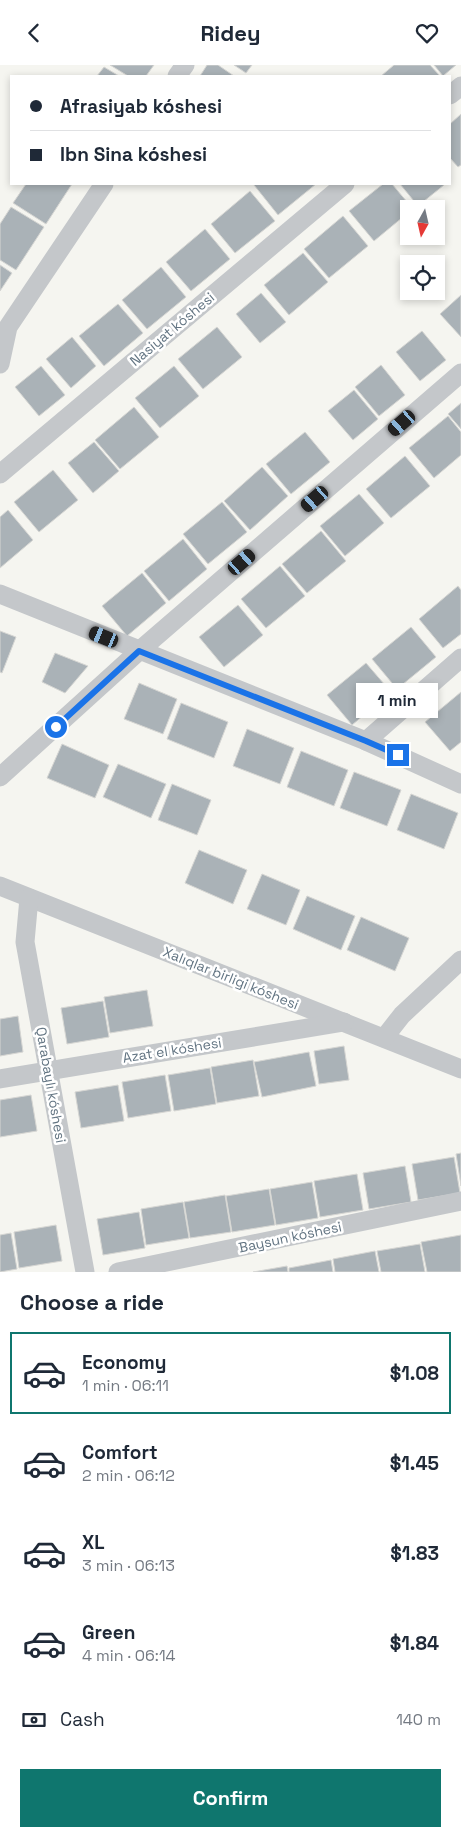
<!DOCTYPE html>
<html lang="en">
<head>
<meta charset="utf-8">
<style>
	:root { --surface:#fff; --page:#f6f6f7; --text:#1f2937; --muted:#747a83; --line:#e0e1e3; --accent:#0f766e }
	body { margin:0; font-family:"Space Grotesk",sans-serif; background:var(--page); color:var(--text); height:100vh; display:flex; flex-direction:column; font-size:19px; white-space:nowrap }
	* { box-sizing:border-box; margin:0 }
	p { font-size:16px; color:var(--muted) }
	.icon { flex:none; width:28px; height:28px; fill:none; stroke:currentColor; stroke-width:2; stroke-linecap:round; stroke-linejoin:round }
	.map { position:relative; height:1207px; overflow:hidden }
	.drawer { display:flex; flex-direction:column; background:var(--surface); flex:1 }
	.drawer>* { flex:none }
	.top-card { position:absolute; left:10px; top:10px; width:441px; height:110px; border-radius:0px; box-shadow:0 2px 8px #0003; display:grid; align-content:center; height:110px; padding:0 20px; background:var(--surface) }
	.needle { width:32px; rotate:188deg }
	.fabs { position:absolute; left:400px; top:135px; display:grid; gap:10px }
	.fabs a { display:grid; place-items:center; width:45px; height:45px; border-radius:0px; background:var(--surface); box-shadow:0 2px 8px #0003; font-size:25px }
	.end { position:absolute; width:22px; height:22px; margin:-11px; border:6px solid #1a73e8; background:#fff; box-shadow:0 0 0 2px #fff }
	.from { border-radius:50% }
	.bubble { position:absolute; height:35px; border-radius:0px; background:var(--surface); box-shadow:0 2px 8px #0003; font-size:16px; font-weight:700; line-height:35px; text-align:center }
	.car { position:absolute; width:15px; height:30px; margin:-15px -8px; border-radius:6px; box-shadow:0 0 4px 1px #0007; background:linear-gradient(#222 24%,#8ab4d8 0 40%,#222 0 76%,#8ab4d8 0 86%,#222 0) }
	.top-card b { display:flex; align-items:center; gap:18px; height:48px; font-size:19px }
	.top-card b+b { border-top:1px solid var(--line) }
	.top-card i { width:12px; height:12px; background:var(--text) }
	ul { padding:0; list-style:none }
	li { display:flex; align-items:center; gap:15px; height:82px; margin:0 10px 8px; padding:0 10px; border:2px solid transparent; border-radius:0px }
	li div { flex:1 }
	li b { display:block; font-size:19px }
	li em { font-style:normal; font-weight:700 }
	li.selected { border-color:var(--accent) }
	li>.icon { width:45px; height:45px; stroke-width:1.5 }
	h2 { padding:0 20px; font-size:22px; line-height:60px }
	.pay { display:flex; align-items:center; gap:12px; height:55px; padding:0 20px; font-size:19px }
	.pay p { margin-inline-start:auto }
	.button { display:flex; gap:10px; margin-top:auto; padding:10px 20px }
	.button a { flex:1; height:58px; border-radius:0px; background:var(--accent); color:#fff; font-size:20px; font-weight:700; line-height:58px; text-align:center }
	header { display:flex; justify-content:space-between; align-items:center; height:65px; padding:0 20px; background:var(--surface); font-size:22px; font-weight:700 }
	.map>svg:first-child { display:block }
</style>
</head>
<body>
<header><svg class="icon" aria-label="back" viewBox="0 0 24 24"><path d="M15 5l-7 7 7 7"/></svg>Ridey<svg class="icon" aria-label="heart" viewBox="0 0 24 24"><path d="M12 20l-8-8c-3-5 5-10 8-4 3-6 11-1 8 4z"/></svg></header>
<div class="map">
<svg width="461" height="1207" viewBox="0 0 461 1207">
	<rect width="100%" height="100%" fill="#f5f5f0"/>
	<g fill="#aab2b7" stroke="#d6d6d3">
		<path d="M 110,0 L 154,0 L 146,11 L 128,11 Z"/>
		<path d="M 207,0 L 218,0 L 234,11 L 200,11 Z"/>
		<path d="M 234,0 L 252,0 L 246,8 Z"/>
		<path d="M 394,0 L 430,0 L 440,11 L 381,11 Z"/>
		<path d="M 434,0 L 456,0 L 443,11 Z"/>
		<path d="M 104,2 L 119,11 L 97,11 Z"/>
		<path d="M 461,49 L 461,100 L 458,102 L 450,93 L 450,59 Z"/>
		<path d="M 26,119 L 72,119 L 46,159 L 13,138 Z"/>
		<path d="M 255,119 L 316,119 L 278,150 L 254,120 Z"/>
		<path d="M 383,119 L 392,119 L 413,144 L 409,144 L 409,147 L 374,176 L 349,146 Z"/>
		<path d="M 400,119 L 444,119 L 444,120 L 418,141 Z"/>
		<path d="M 250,126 L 275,156 L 235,188 L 211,159 Z"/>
		<path d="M 11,142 L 44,162 L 16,205 L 0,195 L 0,159 Z"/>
		<path d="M 343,151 L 368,181 L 329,213 L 304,184 Z"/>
		<path d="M 205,164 L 230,194 L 191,226 L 166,197 Z"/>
		<path d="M 303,188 L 328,217 L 289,250 L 264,220 Z"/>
		<path d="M 0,200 L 12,208 L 0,226 Z"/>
		<path d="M 161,202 L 186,232 L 147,264 L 122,235 Z"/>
		<path d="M 261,228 L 286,257 L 260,278 L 236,249 Z"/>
		<path d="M 461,230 L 461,272 L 440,249 Z"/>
		<path d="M 118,239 L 143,268 L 104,301 L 79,271 Z"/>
		<path d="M 217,262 L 242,292 L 203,324 L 178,294 Z"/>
		<path d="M 422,266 L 446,295 L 420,316 L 396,287 Z"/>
		<path d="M 72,272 L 96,301 L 71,323 L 46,294 Z"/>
		<path d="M 381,300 L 405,330 L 379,351 L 355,322 Z"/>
		<path d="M 41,301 L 65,330 L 39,351 L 15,322 Z"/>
		<path d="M 174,301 L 199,331 L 160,363 L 135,333 Z"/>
		<path d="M 354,325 L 378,354 L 353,375 L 328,346 Z"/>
		<path d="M 461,338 L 461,364 L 448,349 Z"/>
		<path d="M 134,342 L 159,372 L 120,404 L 95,375 Z"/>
		<path d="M 448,351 L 461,367 L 461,390 L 434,413 L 409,383 Z"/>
		<path d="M 305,367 L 330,397 L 291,429 L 266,399 Z"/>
		<path d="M 94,377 L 119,406 L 93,428 L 68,398 Z"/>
		<path d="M 405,391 L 430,421 L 391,453 L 366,424 Z"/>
		<path d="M 262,402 L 288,431 L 250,465 L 224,436 Z"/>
		<path d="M 53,405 L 78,435 L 39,467 L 14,437 Z"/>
		<path d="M 359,429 L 384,458 L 345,491 L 320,461 Z"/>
		<path d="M 222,437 L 247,467 L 208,499 L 183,469 Z"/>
		<path d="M 8,445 L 33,475 L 0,503 L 0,452 Z"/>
		<path d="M 321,466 L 346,496 L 307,528 L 282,499 Z"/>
		<path d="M 183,474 L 207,504 L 169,536 L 144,506 Z"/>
		<path d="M 280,501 L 305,531 L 266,563 L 241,534 Z"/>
		<path d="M 142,508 L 166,538 L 127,571 L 102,541 Z"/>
		<path d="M 458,521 L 461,525 L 461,569 L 443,583 L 419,554 Z"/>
		<path d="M 238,540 L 263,570 L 224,602 L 199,572 Z"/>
		<path d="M 411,562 L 436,592 L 397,624 L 372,594 Z"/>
		<path d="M 0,566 L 16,572 L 2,608 L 0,607 Z"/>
		<path d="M 55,588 L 88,601 L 65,628 L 42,617 Z"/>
		<path d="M 366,598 L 391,627 L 352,660 L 327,630 Z"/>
		<path d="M 139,618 L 177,634 L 163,669 L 124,654 Z"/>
		<path d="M 461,627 L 461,677 L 450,686 L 425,657 Z"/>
		<path d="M 181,638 L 228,657 L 214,693 L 167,674 Z"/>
		<path d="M 247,664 L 294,683 L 280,719 L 233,701 Z"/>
		<path d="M 62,679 L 109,700 L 95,733 L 47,713 Z"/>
		<path d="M 301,686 L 348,705 L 334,741 L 287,722 Z"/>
		<path d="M 118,699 L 166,719 L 151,753 L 103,732 Z"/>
		<path d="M 354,707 L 401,725 L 387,761 L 340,743 Z"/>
		<path d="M 172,719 L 211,735 L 197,770 L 158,755 Z"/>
		<path d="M 411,729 L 458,748 L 444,784 L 397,765 Z"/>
		<path d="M 199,785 L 247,805 L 233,839 L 185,818 Z"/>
		<path d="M 262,809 L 300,825 L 286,860 L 247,844 Z"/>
		<path d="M 307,831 L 355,851 L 341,885 L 293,864 Z"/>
		<path d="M 361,852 L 409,873 L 395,906 L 347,885 Z"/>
		<path d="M 147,925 L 153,961 L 110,968 L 104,932 Z"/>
		<path d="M 103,936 L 109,972 L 67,979 L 61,943 Z"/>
		<path d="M 18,951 L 23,987 L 0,991 L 0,954 Z"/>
		<path d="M 344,981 L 349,1015 L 319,1019 L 314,986 Z"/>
		<path d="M 309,987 L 316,1021 L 262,1032 L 254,997 Z"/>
		<path d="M 253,995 L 259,1031 L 217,1038 L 211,1002 Z"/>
		<path d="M 210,1003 L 216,1039 L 174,1046 L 168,1010 Z"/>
		<path d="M 165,1010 L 171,1046 L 128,1053 L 122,1017 Z"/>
		<path d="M 118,1020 L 124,1056 L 81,1063 L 75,1027 Z"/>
		<path d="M 31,1030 L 37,1066 L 0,1072 L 0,1035 Z"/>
		<path d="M 461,1088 L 461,1121 L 456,1089 Z"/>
		<path d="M 454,1092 L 460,1128 L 418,1135 L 412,1099 Z"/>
		<path d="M 405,1101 L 411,1137 L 369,1144 L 363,1108 Z"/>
		<path d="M 357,1109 L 363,1145 L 320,1152 L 314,1116 Z"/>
		<path d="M 312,1117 L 318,1153 L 276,1160 L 270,1124 Z"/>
		<path d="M 269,1124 L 275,1160 L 232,1167 L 226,1131 Z"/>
		<path d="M 225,1130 L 231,1167 L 190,1173 L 184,1137 Z"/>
		<path d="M 183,1137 L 189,1173 L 146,1180 L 141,1144 Z"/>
		<path d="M 139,1147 L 145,1183 L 103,1190 L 97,1154 Z"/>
		<path d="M 56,1160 L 62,1196 L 19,1203 L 14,1167 Z"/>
		<path d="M 11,1168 L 17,1204 L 0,1207 L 0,1170 Z"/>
		<path d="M 461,1170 L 461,1207 L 427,1207 L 421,1177 Z"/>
		<path d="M 420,1179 L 425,1207 L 381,1207 L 377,1186 Z"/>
		<path d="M 375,1186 L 379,1207 L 335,1207 L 333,1194 Z"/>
		<path d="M 331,1195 L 333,1207 L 289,1207 L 289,1203 Z"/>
		<path d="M 287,1201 L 288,1207 L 253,1207 Z"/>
	</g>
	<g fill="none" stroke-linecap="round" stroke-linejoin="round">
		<g stroke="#c4c7ca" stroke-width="19">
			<path d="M 177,11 L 185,0"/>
			<path d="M 450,30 L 461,21"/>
			<path d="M 0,299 L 8,262 L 104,119"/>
			<path d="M 0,409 L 345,119"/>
			<path d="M 0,529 L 366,676 L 461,719"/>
			<path d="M 366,676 L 461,593"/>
			<path d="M 0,712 L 139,586 L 461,308"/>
			<path d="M 0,821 L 461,1004"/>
			<path d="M 29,833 L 25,877 L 85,1207"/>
			<path d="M 384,973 L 402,950 L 461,895"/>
			<path d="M 0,1014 L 344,957"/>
			<path d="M 118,1207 L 461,1136"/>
		</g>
	</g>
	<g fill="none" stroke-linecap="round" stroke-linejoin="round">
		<path stroke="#1a73e8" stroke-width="6" d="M 56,662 L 139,586 L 366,676 L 398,690"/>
	</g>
	<g text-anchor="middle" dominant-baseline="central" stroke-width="5" stroke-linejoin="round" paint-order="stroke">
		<g font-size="14" fill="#627482" stroke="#fff">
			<text transform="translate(172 264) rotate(-40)">Nasiyat kóshesi</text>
			<text transform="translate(231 913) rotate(22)">Xalıqlar birligi kóshesi</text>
			<text transform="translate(172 985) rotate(-9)">Azat el kóshesi</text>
			<text transform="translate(51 1020) rotate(80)">Qarabaylı kóshesi</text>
			<text transform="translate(290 1172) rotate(-12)">Baysun kóshesi</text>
		</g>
	</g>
</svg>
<div class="fabs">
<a><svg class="needle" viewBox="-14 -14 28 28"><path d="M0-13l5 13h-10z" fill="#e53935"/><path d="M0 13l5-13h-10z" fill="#747a83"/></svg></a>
<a><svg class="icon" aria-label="locate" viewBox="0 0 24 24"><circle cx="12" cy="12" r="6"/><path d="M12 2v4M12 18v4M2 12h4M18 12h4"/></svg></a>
</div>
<i class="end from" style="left:56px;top:662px"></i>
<i class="end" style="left:398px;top:690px"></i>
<div class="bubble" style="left:356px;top:618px;width:82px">1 min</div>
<i class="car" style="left:402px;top:358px;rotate:229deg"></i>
<i class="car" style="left:315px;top:434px;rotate:229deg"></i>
<i class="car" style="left:242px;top:497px;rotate:49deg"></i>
<i class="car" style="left:104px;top:572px;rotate:292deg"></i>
<div class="top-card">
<b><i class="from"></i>Afrasiyab kóshesi</b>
<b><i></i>Ibn Sina kóshesi</b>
</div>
</div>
<section class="drawer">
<h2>Choose a ride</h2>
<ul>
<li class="selected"><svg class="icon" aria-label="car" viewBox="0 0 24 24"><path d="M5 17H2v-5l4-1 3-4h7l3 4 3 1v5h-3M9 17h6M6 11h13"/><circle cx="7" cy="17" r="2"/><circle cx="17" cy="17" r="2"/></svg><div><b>Economy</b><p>1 min · 06:11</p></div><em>$1.08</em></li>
<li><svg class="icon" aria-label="car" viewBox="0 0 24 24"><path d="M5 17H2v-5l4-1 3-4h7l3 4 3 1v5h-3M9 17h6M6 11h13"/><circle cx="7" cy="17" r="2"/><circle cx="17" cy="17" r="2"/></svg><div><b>Comfort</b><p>2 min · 06:12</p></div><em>$1.45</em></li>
<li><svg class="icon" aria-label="car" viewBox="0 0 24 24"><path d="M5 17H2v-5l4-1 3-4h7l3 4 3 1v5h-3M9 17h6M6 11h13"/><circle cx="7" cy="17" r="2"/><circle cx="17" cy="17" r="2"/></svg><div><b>XL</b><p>3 min · 06:13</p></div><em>$1.83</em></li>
<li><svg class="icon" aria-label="car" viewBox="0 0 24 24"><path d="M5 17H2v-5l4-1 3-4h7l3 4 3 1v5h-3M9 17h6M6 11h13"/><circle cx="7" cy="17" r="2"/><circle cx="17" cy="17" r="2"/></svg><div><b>Green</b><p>4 min · 06:14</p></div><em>$1.84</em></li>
</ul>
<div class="pay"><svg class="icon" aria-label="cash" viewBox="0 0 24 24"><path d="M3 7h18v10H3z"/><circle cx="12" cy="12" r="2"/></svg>Cash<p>140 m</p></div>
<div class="button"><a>Confirm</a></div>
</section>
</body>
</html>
